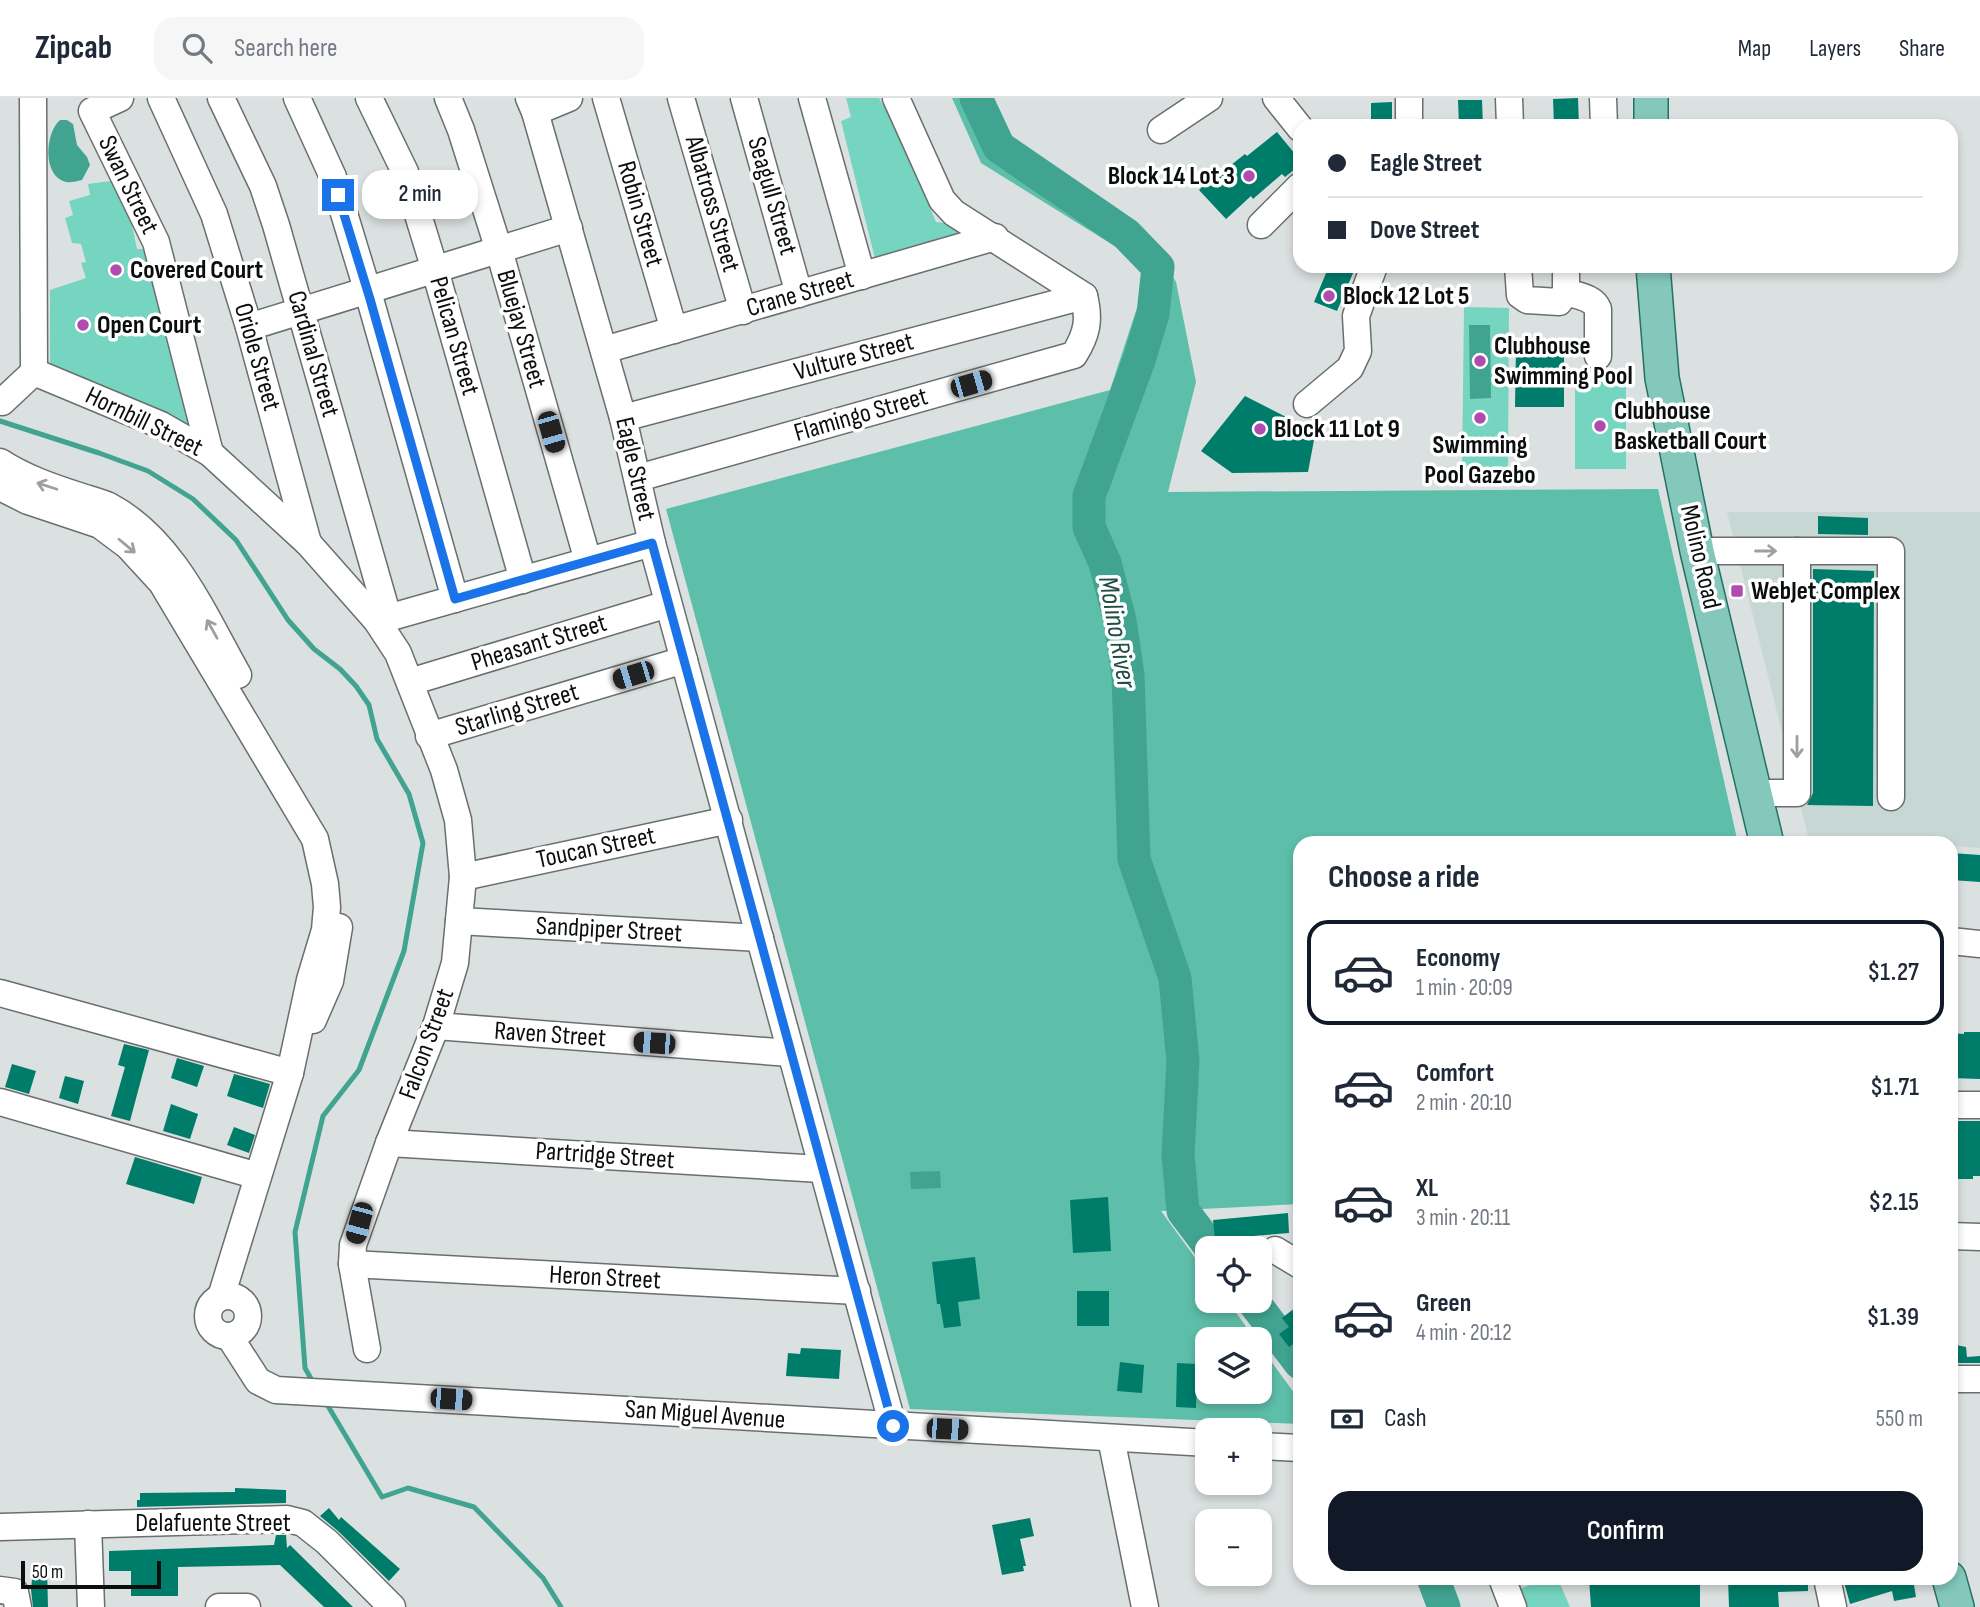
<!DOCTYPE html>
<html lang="en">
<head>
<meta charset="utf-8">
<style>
	:root { --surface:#fff; --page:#f6f6f7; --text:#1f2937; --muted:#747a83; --line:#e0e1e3; --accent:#111827 }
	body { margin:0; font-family:"Sofia Sans Condensed",sans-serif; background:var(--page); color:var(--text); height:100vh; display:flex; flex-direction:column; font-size:26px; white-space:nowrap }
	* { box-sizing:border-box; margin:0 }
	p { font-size:23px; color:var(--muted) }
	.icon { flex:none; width:38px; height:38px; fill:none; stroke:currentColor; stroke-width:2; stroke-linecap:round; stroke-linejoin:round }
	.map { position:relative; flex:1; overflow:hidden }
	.details { position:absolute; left:1293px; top:738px; width:665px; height:749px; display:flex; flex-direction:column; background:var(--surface); border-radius:21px; box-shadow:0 4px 10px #0003 }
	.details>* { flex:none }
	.guide { position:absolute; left:1293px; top:21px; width:665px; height:154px; border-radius:21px; box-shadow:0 4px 10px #0003; display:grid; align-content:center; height:154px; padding:0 35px; background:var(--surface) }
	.tools { position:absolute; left:1195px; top:1138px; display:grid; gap:14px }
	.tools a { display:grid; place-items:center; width:77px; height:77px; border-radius:14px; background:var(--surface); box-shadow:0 4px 10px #0003; font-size:35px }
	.scale { position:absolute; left:21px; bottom:18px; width:140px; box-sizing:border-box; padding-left:7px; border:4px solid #0c0e0e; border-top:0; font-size:19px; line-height:24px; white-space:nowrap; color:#0c0e0e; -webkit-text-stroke:5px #fff; paint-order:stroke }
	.end { position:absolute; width:32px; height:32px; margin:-16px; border:9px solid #1a73e8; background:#fff; box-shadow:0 0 0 4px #fff }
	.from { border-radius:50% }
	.bubble { position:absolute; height:49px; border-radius:21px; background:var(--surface); box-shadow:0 4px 10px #0003; font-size:23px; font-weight:600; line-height:49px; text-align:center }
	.car { position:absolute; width:21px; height:42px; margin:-21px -10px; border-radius:9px; box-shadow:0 0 5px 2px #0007; background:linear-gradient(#222 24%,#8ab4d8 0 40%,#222 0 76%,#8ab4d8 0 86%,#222 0) }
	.guide b { display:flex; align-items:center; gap:24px; height:66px; font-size:26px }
	.guide b+b { border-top:2px solid var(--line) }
	.guide i { width:18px; height:18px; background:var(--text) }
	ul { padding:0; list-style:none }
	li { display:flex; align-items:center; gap:21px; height:105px; margin:0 14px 10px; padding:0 21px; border:4px solid transparent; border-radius:21px }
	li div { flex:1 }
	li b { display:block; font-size:26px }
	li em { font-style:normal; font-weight:600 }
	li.current { border-color:var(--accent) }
	li>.icon { width:63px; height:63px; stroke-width:1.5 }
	h2 { padding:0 35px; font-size:32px; line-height:84px }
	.pay { display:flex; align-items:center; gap:18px; height:77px; padding:0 35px; font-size:26px }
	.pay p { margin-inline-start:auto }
	.button { display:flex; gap:14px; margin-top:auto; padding:14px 35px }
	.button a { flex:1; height:80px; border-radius:21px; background:var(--accent); color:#fff; font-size:28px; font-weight:600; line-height:80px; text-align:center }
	header { display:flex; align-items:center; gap:42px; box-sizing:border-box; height:98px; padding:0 35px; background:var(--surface); border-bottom:2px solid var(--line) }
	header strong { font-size:33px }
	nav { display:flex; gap:38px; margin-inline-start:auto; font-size:24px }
	.search { width:490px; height:63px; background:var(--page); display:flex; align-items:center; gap:18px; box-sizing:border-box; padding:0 24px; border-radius:21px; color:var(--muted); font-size:26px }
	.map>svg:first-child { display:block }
</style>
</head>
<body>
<header>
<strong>Zipcab</strong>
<div class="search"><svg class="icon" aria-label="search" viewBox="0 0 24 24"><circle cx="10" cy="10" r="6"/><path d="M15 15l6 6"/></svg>Search here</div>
<nav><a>Map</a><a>Layers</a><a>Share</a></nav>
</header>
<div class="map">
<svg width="1980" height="1509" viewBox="0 0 1980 1509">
	<rect width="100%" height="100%" fill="#dbe1e0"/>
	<path fill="#c7d7d3" d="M 1727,414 L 1980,414 L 1980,750 L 1951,748 L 1951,746 L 1808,738 Z"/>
	<g fill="#76d5c0">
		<path d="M 846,0 L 879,0 L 883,7 L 897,4 L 908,58 L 936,124 L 962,127 L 979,146 L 879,177 L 841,23 L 851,19 Z"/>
		<path d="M 118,82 L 129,112 L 137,151 L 143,151 L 171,249 L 203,336 L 50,265 L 50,192 L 86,180 L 81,165 L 86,164 L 81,146 L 72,145 L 65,120 L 73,117 L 69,103 L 90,97 L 88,86 Z"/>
		<path d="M 1464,209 L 1509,210 L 1508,371 L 1462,371 Z"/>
		<rect x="1575" y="284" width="51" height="87"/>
		<path d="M 1545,1481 L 1558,1481 L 1570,1509 L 1524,1509 L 1517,1492 Z"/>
	</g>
	<path fill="#5dbea9" d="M 952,0 L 990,0 L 1009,35 L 1018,56 L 1088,99 L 1134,132 L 1160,157 L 1176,184 L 1196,284 L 1168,394 L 1658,391 L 1738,745 L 1300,746 L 1300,1106 L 1161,1113 L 1207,1176 L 1208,1202 L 1227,1202 L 1255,1241 L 1208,1241 L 1208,1293 L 1260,1293 L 1260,1248 L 1300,1303 L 1300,1326 L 910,1311 L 666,411 L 1110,292 L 1150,170 L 981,65 Z"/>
	<g fill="#41a490">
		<path d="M 60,22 L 67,22 L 73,26 L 77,47 L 87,59 L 90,67 L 82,82 C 77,83 71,85 66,84 C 42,78 45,35 60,22 Z"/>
		<path d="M 1469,227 L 1490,227 L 1491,300 L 1470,301 Z"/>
		<path d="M 940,1073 L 941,1090 L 911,1091 L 910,1074 Z"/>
	</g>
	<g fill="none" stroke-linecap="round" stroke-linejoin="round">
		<g stroke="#41a490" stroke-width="5">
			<path d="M 0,323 L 99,355 L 148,373 L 193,401 L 236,442 L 288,522 L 314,551 L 340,571 L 356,588 L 369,607 L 377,641 L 409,696 L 423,745 L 404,853 L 359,972 L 323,1018 L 295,1134 L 305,1270 L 314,1286"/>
			<path d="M 325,1303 L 382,1399 L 408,1390 L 474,1409 L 543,1480 L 561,1509"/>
		</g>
		<g stroke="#41a490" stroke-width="33">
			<path d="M 976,0 L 999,49 L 1126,136 L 1158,169 L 1153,216 L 1139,262 L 1089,398 L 1089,429 L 1105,465 L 1120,523 L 1128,577 L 1134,761 L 1175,880 L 1183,963 L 1178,1056 L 1183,1113 L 1211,1150"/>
			<path d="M 1252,1202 L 1300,1265"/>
			<path d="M 1433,1480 L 1444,1509"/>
		</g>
	</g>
	<g fill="#007c6a">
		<path d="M 1578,0 L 1579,28 L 1554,28 L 1553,1 Z"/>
		<path d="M 1458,2 L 1482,2 L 1483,28 L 1459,28 Z"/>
		<path d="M 1392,4 L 1392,28 L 1371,28 L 1371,5 Z"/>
		<path d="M 1277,34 L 1300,62 L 1300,67 L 1285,79 L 1282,76 L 1253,101 L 1251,98 L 1226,121 L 1199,92 L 1215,76 L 1217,78 L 1245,56 L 1247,58 Z"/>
		<path d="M 1329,168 L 1356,168 L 1337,213 L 1314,204 Z"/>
		<path d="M 1516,249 L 1564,249 L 1564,309 L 1515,309 Z"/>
		<path d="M 1245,298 L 1290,321 L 1314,342 L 1308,374 L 1232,375 L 1201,353 Z"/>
		<path d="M 1818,418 L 1868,420 L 1868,437 L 1818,436 Z"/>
		<path d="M 1813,471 L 1874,473 L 1873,708 L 1807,707 L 1813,695 Z"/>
		<path d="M 1951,755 L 1980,757 L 1980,784 L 1951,782 Z"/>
		<path d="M 1964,934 L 1980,934 L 1980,981 L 1951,980 L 1951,935 L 1964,936 Z"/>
		<path d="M 124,946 L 149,952 L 130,1023 L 111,1018 L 125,969 L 118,967 Z"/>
		<path d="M 177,960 L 204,968 L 197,989 L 171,980 Z"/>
		<path d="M 12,966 L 36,973 L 29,996 L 5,989 Z"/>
		<path d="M 234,976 L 270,986 L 263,1010 L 227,998 Z"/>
		<path d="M 65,978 L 84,983 L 78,1006 L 59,1000 Z"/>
		<path d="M 171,1006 L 198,1016 L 190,1041 L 163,1033 Z"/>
		<path d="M 1951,1023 L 1980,1023 L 1980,1078 L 1973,1078 L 1973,1081 L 1951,1081 Z"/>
		<path d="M 234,1029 L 255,1037 L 249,1055 L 227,1047 Z"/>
		<path d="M 135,1059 L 202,1079 L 194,1106 L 126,1086 Z"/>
		<path d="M 1108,1099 L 1111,1153 L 1073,1155 L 1070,1102 Z"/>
		<path d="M 1288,1115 L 1289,1135 L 1215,1141 L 1213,1122 Z"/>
		<path d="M 975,1159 L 980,1201 L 958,1204 L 961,1228 L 944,1230 L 940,1206 L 937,1206 L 932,1164 Z"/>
		<rect x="1077" y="1193" width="32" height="35"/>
		<path d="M 1300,1206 L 1300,1243 L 1299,1242 L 1289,1249 L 1279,1236 L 1289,1229 L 1282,1220 Z"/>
		<path d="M 1951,1246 L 1966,1249 L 1967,1259 L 1980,1258 L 1980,1265 L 1951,1265 Z"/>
		<path d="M 801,1250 L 841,1252 L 839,1281 L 786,1278 L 788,1255 L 800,1256 Z"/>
		<path d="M 1120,1264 L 1144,1267 L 1142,1295 L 1117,1293 Z"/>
		<path d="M 1177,1265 L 1197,1266 L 1196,1310 L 1176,1309 Z"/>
		<path d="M 235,1390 L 286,1392 L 286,1405 L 137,1409 L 137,1402 L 140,1402 L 140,1395 L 235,1394 Z"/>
		<path d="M 329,1410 L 339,1422 L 341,1419 L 400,1471 L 389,1483 L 338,1433 L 320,1418 Z"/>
		<path d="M 1030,1420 L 1034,1438 L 1020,1441 L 1026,1468 L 1023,1468 L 1024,1473 L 1002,1477 L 992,1427 Z"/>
		<path d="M 276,1437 L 286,1437 L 287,1450 L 290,1447 L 353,1509 L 324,1509 L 280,1467 L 178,1469 L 178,1498 L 131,1498 L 131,1473 L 109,1473 L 109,1453 L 274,1447 Z"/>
		<path d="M 33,1470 L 47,1470 L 48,1509 L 33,1509 L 31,1492 Z"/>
		<path d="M 1589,1480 L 1668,1480 L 1668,1484 L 1700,1484 L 1700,1509 L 1591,1509 Z"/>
		<path d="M 1728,1480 L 1808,1480 L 1808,1493 L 1778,1494 L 1779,1509 L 1729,1509 Z"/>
		<path d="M 1843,1480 L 1920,1480 L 1921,1484 L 1914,1487 L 1916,1499 L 1894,1503 L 1892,1493 L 1850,1506 Z"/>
	</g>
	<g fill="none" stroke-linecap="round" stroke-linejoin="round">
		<g stroke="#696f6d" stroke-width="29">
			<g id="minor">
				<path d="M 33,0 L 34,274 L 161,327 L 210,355 L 308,445 L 377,523 L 398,555 L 444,672 L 458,722 L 463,779 L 455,865 L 436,928 L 389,1045 L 353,1147 L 352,1166 L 367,1251"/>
				<path d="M 120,0 L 92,13 L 156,144 L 210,355"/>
				<path d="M 161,0 L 214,116 L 249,229 L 308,445"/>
				<path d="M 221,0 L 263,88 L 276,127 L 388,519"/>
				<path d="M 297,0 L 333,79 L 370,201 L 455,501"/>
				<path d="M 369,0 L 405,74 L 435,172 L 523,482"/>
				<path d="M 448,0 L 461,32 L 499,152 L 588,463"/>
				<path d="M 529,0 L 535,14 L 623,320 L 652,445 L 893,1328"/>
				<path d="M 606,0 L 674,232"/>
				<path d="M 681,0 L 743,213"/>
				<path d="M 744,0 L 799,196"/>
				<path d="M 812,0 L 862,178"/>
				<path d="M 1276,0 L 1300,30"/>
				<path d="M 1409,0 L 1409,28"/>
				<path d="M 1509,0 L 1510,28"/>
				<path d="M 1603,0 L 1604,28"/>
				<path d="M 535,14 L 569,0"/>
				<path d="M 1161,32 L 1209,0"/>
				<path d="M 1261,127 L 1300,88"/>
				<path d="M 1518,168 L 1520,197 L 1527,202 L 1559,204 L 1566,194 L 1566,168"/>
				<path d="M 1566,194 C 1578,198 1593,199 1598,211 L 1598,258"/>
				<path d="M 249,229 L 569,130"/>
				<path d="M 604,252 L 995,139"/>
				<path d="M 2,304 L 34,274"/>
				<path d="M 1307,306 L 1350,270 L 1358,253 L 1356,218 L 1374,168"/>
				<path d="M 623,320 L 1084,198"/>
				<path d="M 0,364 C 25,380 51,389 79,398 C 88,401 100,404 109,408 C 173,442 204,517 238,577"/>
				<path d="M 638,380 L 1074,257 C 1087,236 1090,222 1084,198 L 954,115 L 942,102 L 896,0"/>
				<path d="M 0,389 L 28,403 L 100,427 L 128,448 L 162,485 L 315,741 L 325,786 L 327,809 L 325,832 L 310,882 L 290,975 L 221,1199"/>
				<path d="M 1697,453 L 1797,453 L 1797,695 L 1755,695"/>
				<path d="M 1797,453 L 1891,453 L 1891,699"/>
				<path d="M 377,523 L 652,445"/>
				<path d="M 410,584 L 668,506"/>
				<path d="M 429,638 L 684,562"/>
				<path d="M 463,779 L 729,722"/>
				<path d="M 459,823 L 760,840"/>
				<path d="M 1951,843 L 1980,846"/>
				<path d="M 0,895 L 290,975"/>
				<path d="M 313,922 L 330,883 L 339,829"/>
				<path d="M 436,928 L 790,955"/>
				<path d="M 0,1004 L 258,1078"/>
				<path d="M 1951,1007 L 1980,1007"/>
				<path d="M 389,1045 L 821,1071"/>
				<path d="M 1951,1138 L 1980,1139"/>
				<path d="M 1275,1152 L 1300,1167"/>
				<path d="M 352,1166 L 857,1193"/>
				<circle cx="228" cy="1218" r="20"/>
				<path d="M 229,1238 L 258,1283 L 276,1292 L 1208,1345"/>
				<path d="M 1951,1281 L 1980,1281"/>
				<path d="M 1111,1340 L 1145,1509"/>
				<path d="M 1260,1348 L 1300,1350"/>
				<path d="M 88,1426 L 91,1509"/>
				<path d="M 0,1429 L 287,1421 L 303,1425 L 327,1444 L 392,1509"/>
				<path d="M 1502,1480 L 1513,1509"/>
				<path d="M 1827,1480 L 1833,1509"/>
				<path d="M 0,1492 L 15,1494 L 18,1509"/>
				<path d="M 219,1509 L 247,1509"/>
			</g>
		</g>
		<g stroke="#257062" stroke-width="36">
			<g id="major">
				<path d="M 1651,0 L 1651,28"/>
				<path d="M 1653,168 L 1662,280 L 1697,453 L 1767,746"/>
				<path d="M 1949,1480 L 1957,1509"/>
			</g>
		</g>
		<use href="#minor" stroke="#fff" stroke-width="26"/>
		<use href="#major" stroke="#84c8bc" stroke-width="33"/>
	</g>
	<defs><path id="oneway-shaft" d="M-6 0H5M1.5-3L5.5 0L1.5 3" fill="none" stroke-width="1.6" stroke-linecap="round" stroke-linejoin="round" transform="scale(1.75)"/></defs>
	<g stroke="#9e9f9f">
		<use href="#oneway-shaft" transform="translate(47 388) rotate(-162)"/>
		<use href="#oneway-shaft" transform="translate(127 448) rotate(40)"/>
		<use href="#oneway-shaft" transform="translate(1766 453)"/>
		<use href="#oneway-shaft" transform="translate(212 531) rotate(-119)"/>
		<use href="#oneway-shaft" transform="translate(1797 649) rotate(90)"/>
	</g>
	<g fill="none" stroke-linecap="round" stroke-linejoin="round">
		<path stroke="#1a73e8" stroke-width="9" d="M 338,97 L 370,201 L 455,501 L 652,445 L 893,1328"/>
	</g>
	<g fill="#b04bb0" stroke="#fff" stroke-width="2.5">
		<circle cx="1249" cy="78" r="7"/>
		<circle cx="116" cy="172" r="7"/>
		<circle cx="1329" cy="198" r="7"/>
		<circle cx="83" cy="227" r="7"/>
		<circle cx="1480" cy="263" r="7"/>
		<circle cx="1480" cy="320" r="7"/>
		<circle cx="1600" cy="328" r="7"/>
		<circle cx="1260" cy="331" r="7"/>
		<rect x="1730" y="486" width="14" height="14" rx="3.5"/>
	</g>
	<g text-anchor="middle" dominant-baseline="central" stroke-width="7" stroke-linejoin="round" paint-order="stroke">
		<g font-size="26" font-weight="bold" fill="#0c0e0e" stroke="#fff" text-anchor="start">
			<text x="1235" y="78" text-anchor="end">Block 14 Lot 3</text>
			<text x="130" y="172">Covered Court</text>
			<text x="1343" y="198">Block 12 Lot 5</text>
			<text x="97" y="227">Open Court</text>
			<text x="1494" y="248">Clubhouse<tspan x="1494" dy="30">Swimming Pool</tspan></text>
			<text x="1614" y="313">Clubhouse<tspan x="1614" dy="30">Basketball Court</tspan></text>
			<text x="1274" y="331">Block 11 Lot 9</text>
			<text x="1480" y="347" text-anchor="middle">Swimming<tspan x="1480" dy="30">Pool Gazebo</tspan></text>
			<text x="1751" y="493">WebJet Complex</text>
		</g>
		<g font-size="26" fill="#0c0e0e" stroke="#fff">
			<text transform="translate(128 87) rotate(64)">Swan Street</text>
			<text transform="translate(772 98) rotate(74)">Seagull Street</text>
			<text transform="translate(712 106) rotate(74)">Albatross Street</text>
			<text transform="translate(640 116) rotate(74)">Robin Street</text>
			<text transform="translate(800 196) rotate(-16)">Crane Street</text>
			<text transform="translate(521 231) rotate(74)">Bluejay Street</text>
			<text transform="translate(454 238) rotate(74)">Pelican Street</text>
			<text transform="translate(313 256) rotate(74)">Cardinal Street</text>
			<text transform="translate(257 259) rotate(74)">Oriole Street</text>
			<text transform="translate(854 259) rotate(-15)">Vulture Street</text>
			<text transform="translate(861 317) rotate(-16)">Flamingo Street</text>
			<text transform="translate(144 324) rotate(26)">Hornbill Street</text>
			<text transform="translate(635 371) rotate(77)">Eagle Street</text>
			<text transform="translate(1700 459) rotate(77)">Molino Road</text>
			<text transform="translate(539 545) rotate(-17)">Pheasant Street</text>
			<text transform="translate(517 612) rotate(-17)">Starling Street</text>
			<text transform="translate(596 750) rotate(-12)">Toucan Street</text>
			<text transform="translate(609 832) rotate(3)">Sandpiper Street</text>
			<text transform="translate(550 937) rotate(4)">Raven Street</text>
			<text transform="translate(427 946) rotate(-70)">Falcon Street</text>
			<text transform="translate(605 1058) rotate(4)">Partridge Street</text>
			<text transform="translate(605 1180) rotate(3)">Heron Street</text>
			<text transform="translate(705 1317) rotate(4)">San Miguel Avenue</text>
			<text x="213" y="1425">Delafuente Street</text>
		</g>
		<g font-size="28" font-style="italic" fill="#224e44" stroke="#fff">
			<text transform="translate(1117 534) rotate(80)">Molino River</text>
		</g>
	</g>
</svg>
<div class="tools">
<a><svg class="icon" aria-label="locate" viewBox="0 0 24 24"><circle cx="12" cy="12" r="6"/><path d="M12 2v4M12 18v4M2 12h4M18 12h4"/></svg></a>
<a><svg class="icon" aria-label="layers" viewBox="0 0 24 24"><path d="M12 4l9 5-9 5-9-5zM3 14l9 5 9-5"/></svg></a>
<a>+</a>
<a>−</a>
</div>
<div class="scale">50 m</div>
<i class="end from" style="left:893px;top:1328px"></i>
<i class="end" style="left:338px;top:97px"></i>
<div class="bubble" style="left:362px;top:72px;width:116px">2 min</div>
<i class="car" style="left:971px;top:286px;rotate:74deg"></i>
<i class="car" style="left:551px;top:334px;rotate:164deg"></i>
<i class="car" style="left:633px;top:577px;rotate:253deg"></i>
<i class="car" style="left:654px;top:945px;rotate:274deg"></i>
<i class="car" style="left:359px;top:1125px;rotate:195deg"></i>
<i class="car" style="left:451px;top:1301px;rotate:94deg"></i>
<i class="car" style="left:947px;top:1331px;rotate:93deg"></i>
<div class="guide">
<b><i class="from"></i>Eagle Street</b>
<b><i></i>Dove Street</b>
</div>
<section class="details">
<h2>Choose a ride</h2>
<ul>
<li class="current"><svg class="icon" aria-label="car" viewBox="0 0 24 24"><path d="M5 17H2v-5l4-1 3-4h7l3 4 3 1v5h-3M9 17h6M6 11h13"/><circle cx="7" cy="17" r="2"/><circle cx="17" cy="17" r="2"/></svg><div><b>Economy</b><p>1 min · 20:09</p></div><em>$1.27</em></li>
<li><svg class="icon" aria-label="car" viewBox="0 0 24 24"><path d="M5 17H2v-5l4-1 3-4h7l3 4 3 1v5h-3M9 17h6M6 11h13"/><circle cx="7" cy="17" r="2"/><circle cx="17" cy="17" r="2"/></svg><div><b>Comfort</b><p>2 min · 20:10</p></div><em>$1.71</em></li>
<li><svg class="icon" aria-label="car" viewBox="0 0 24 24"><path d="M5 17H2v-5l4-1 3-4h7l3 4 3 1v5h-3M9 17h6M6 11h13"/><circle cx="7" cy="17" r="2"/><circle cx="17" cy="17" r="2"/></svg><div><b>XL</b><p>3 min · 20:11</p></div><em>$2.15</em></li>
<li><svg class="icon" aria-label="car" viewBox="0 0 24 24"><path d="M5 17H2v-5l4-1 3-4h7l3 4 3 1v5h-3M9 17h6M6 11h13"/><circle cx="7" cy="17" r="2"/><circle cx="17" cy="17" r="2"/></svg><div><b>Green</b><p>4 min · 20:12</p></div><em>$1.39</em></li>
</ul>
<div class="pay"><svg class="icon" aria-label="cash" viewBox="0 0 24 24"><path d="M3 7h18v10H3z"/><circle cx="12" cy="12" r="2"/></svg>Cash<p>550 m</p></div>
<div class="button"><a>Confirm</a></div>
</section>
</div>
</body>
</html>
